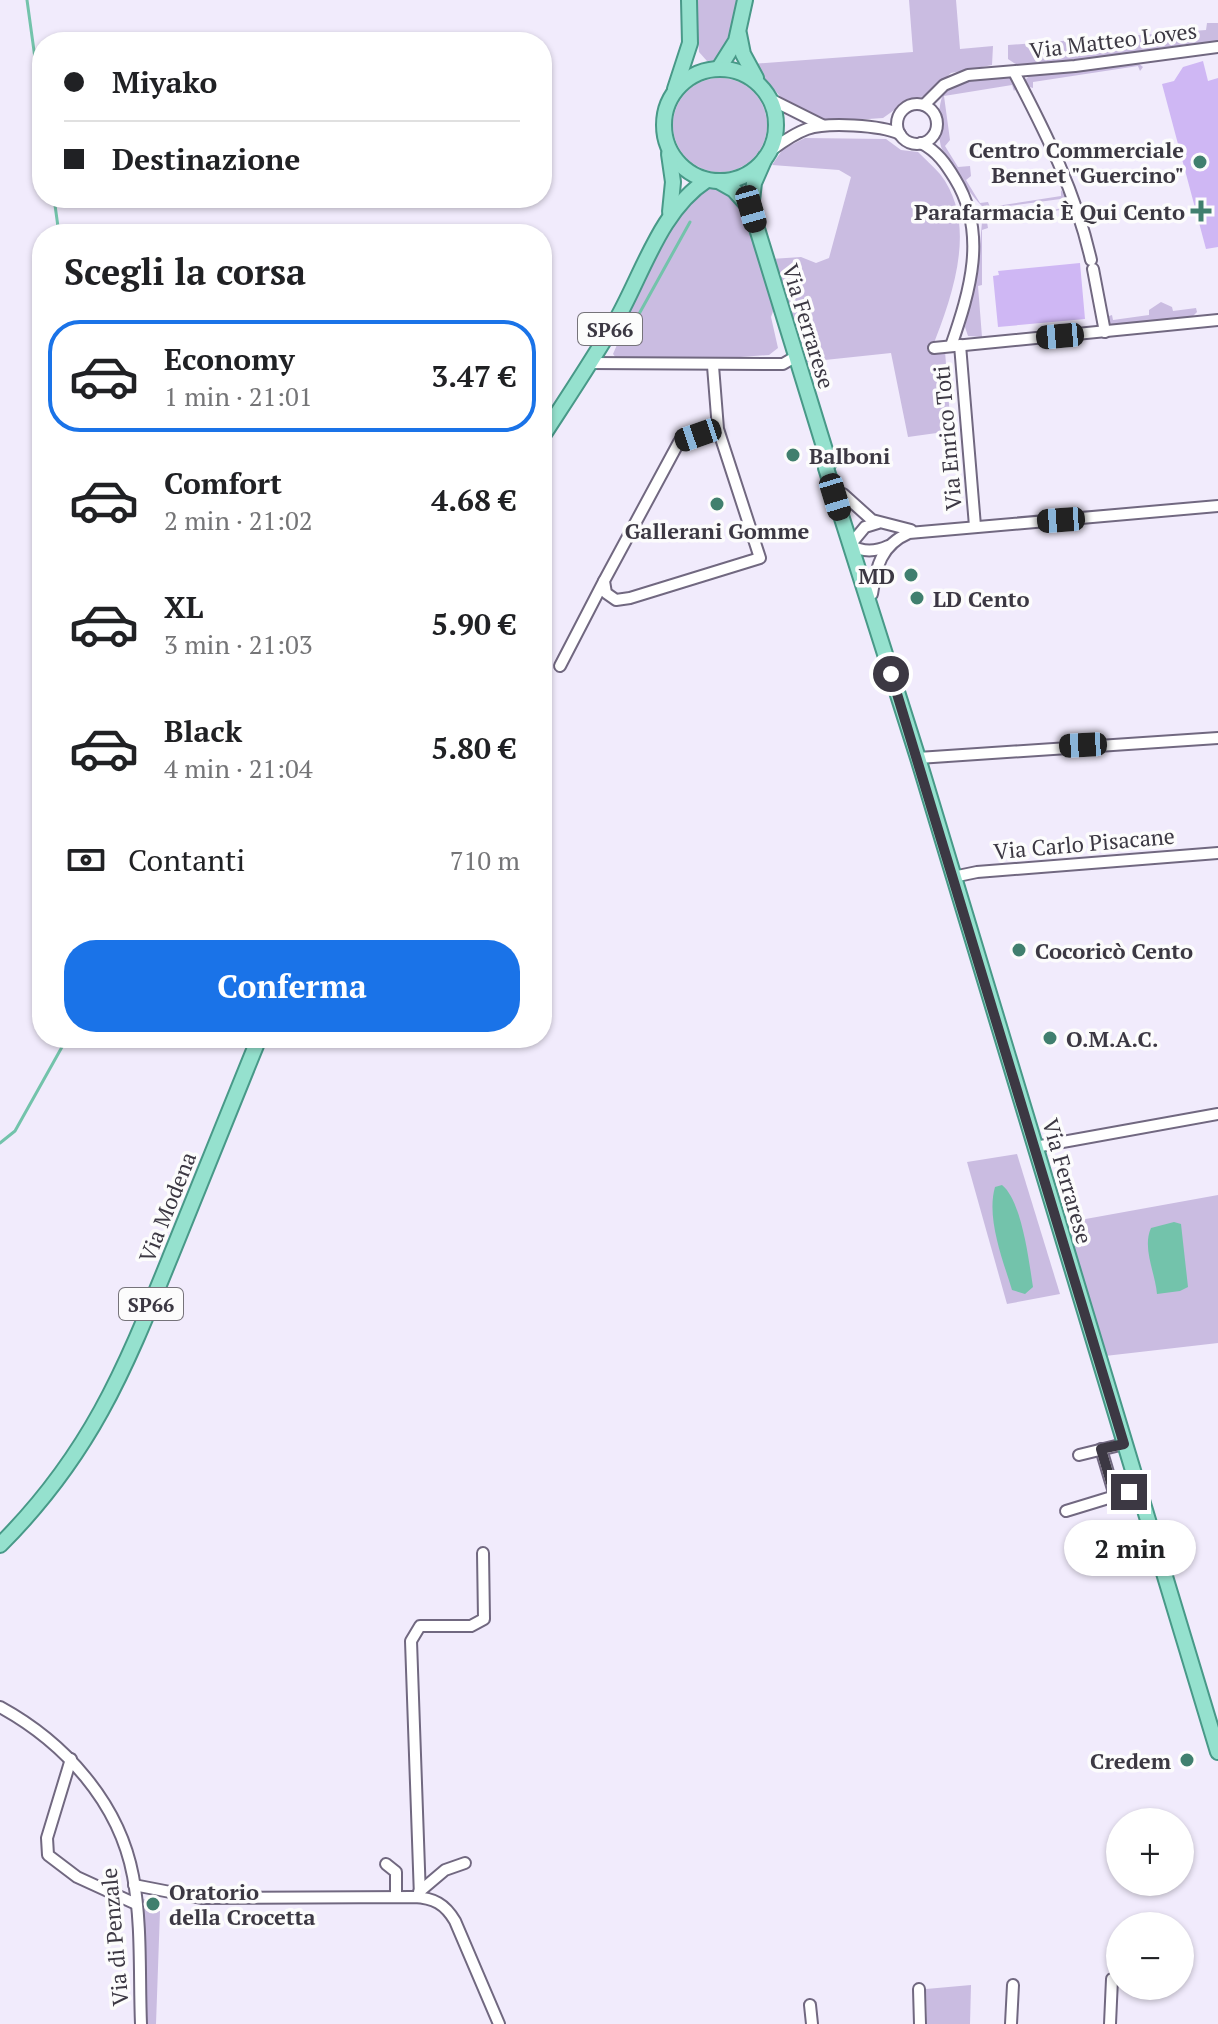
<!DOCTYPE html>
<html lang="it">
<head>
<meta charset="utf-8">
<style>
	:root { --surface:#fff; --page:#f2f2f2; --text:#202124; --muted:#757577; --line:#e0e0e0; --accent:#1a73e8 }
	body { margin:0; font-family:"PT Serif",serif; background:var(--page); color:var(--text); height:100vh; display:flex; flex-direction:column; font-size:30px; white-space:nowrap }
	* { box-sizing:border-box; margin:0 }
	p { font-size:26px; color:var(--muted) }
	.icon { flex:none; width:44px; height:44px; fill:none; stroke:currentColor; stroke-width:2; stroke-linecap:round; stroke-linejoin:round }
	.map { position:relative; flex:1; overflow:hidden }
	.side { position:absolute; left:32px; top:224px; width:520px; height:824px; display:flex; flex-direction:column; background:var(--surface); border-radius:32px; box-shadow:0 2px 6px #0004 }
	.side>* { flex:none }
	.hud { position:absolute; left:32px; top:32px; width:520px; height:176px; border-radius:32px; box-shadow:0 2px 6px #0004; display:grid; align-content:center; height:176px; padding:0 32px; background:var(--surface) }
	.controls { position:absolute; left:1106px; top:1808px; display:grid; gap:16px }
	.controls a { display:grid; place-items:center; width:88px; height:88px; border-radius:50%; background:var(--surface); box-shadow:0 2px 6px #0004; font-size:40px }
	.end { position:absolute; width:36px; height:36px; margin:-18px; border:10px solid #3c3843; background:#fff; box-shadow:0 0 0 4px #fff }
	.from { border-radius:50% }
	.bubble { position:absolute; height:56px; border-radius:28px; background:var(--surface); box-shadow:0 2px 6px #0004; font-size:26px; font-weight:700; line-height:56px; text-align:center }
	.car { position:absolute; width:24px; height:48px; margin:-24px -12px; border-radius:10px; box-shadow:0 0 6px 2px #0007; background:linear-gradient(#222 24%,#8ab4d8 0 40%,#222 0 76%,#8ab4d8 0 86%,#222 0) }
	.hud b { display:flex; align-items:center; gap:28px; height:76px; font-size:30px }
	.hud b+b { border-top:2px solid var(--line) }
	.hud i { width:20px; height:20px; background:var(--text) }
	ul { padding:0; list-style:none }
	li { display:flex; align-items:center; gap:24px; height:112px; margin:0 16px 12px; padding:0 16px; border:4px solid transparent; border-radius:32px }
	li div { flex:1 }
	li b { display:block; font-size:30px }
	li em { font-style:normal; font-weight:700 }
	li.on { border-color:var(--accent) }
	li>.icon { width:72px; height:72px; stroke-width:1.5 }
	h2 { padding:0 32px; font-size:36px; line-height:96px }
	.pay { display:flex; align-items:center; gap:20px; height:88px; padding:0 32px; font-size:30px }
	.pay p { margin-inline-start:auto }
	.primary-button { display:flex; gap:16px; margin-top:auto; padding:16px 32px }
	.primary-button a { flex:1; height:92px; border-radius:32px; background:var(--accent); color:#fff; font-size:32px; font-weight:700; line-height:92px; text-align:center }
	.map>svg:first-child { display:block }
</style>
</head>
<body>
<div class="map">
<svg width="1218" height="2024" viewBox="0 0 1218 2024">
	<rect width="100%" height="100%" fill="#f1ebfc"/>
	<g fill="#cabce1">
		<path d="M 695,0 L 738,0 L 729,48 L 721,60 L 707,61 L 699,52 Z"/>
		<path d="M 909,0 L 956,0 L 960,49 L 993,46 L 992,65 L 951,73 L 928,95 L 907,101 L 883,118 L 839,121 L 818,118 L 785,102 L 752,64 L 913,52 Z"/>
		<path d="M 1207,23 L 1218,23 L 1218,43 L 1091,59 L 1017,65 L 1008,59 L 1008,45 L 1206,30 Z"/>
		<path d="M 1138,63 L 1143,67 L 1140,71 L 1138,66 L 1033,82 L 1033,88 L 1026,86 L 1024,81 L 1031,74 Z"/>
		<path d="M 1012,76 L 1017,87 L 1014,91 L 1012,85 L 944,96 L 950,140 L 945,146 L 958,167 L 970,166 L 971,176 L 966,180 L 980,203 L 988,202 L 990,207 L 1061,196 L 1061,190 L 1068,198 L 986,209 C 975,203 948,161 942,149 C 937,137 937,99 946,90 C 961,74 992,78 1012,76 Z"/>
		<circle cx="720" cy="125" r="47"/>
		<path d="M 805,138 L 886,139 L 901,150 L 918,152 C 925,159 933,166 940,174 C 979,224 952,297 932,348 L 945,351 L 951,431 L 908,437 L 891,353 L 806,362 L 771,259 L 801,257 L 816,263 L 829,258 L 851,177 L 839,170 L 772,165 L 783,149 Z"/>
		<path d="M 711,188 C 720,189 728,190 734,197 C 755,220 765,276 775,306 L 771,317 L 778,348 L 769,355 L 700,360 L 617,359 L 613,354 L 626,324 L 627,312 L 681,211 L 699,191 Z"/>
		<path d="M 1069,207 L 1071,214 L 1068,215 L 1066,209 L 987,222 L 988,228 L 982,230 L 982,285 L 978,286 L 982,337 L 968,336 L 965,327 L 978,266 L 982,222 Z"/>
		<path d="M 1161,302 L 1172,307 L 1173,311 L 1196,308 L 1197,312 L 1193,316 L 1114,325 L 1108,323 L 1109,316 L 1112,315 L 1113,320 L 1149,315 L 1149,310 Z"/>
		<path d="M 1017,1154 L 1060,1294 L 1007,1304 L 967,1162 Z"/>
		<path d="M 1218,1195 L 1218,1343 L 1105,1356 L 1070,1247 L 1069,1222 Z"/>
		<path d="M 137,1898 L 148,1900 L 147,1909 L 160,1911 L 156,2024 L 146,2024 Z"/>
		<path d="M 971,1985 L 970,2024 L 927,2024 L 926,1989 Z"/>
	</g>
	<g fill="#73c3ab">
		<path d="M 1002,1185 C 1022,1201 1029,1262 1033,1287 L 1025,1294 L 1012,1290 C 1003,1260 986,1218 995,1187 Z"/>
		<path d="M 1174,1222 L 1181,1224 L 1188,1287 L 1180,1291 L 1157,1294 C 1155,1272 1142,1248 1151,1228 Z"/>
	</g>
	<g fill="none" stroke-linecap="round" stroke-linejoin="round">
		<g stroke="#73c3ab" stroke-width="3">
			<path d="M 27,0 L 42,109"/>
			<path d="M 54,198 L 59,234"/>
			<path d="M 639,314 L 690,222"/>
			<path d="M 0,1143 L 15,1131 L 67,1038"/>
		</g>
	</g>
	<g fill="#cfb7f4">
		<path d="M 1203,61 L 1208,81 L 1218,78 L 1218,247 L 1206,249 L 1162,84 L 1174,81 L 1183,67 Z"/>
		<path d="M 1080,263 L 1085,319 L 998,327 L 993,276 L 999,275 L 998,271 Z"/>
	</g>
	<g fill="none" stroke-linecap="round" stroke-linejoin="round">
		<g stroke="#716880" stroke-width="14">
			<g id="minor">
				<path d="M 1014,72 C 1046,133 1076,193 1091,260"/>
				<path d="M 770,99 L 822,125"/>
				<circle cx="917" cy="124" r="20"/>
				<path d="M 924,105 L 944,85 L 968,75 L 1075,66 L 1218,47"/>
				<path d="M 921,143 C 937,151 946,164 955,179 C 988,233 970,291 951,346"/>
				<path d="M 770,151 C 781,143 793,134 807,129 C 827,122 881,125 900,134"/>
				<path d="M 1093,269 L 1105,332"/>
				<path d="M 960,345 L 975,526"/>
				<path d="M 934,348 L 1218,320"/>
				<path d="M 590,363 L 783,364 L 795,357"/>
				<path d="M 713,366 L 718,429 L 760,558 L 630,598 L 616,600 L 606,593 L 604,581 L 679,442 L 718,429"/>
				<path d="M 843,494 L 872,520 L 911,530"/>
				<path d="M 878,523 L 865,527 L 850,545 C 862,552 875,552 888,546"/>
				<path d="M 872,594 C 876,567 881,545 909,533 L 1218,506"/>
				<path d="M 560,666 L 604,581"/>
				<path d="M 918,758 L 1218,738"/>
				<path d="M 953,877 L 977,872 L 1218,853"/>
				<path d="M 1035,1147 L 1218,1114"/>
				<path d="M 1101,1449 L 1115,1496"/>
				<path d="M 1079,1455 L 1124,1444"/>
				<path d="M 1066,1511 L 1138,1489"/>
				<path d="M 0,1707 C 64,1742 119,1802 133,1876 C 142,1924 139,1975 141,2024"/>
				<path d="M 71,1759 L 47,1838 L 48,1855 L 77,1877 L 136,1904"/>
				<path d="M 386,1864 L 396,1872 L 396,1897"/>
				<path d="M 134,1885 L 201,1898 L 414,1897 C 434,1898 445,1904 455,1921 L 499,2024"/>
				<path d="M 419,1892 L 445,1870 L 465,1863"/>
				<path d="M 420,1897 L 411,1641 L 420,1626 L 471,1626 L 484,1619 L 483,1553"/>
				<path d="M 919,1989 L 920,2024"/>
				<path d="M 810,2005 L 812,2024"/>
				<path d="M 1011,2024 L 1013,1985"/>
				<path d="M 1110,2024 L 1112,1979"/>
			</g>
		</g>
		<g stroke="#489988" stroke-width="18">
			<g id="major">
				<path d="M 739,34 L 743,54 L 756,78"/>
				<path d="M 719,68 L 736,41 L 745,0"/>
				<circle cx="720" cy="125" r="56"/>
				<path d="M 675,89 L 690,43 L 689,0"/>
				<path d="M 669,154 L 673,182 L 670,212"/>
				<path d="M 765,158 L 754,183 L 751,209 L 829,463"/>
				<path d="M 718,181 L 734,190 L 751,209"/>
				<path d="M 542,437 C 568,397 594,358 618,317 C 644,270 661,210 707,180"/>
				<path d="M 826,456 L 826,468 L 918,758 L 1218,1752"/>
				<path d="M 0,1545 C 93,1452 126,1366 174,1248 C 203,1178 231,1108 259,1038"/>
			</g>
		</g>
		<use href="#minor" stroke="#fff" stroke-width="10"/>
		<use href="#major" stroke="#95e1ce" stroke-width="14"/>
	</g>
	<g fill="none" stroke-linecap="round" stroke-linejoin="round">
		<path stroke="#3c3843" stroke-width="10" d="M 891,674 L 1124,1444 L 1101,1449 L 1115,1496 L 1129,1492"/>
	</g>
	<g fill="#407f6e" stroke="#fcfcfc" stroke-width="3">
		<circle cx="1200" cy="162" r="8"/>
		<path d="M1197 199h8v8h8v8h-8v8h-8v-8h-8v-8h8z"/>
		<circle cx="793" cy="455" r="8"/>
		<circle cx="717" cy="504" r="8"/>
		<circle cx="911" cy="575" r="8"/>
		<circle cx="917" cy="598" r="8"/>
		<circle cx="1019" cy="950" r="8"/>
		<circle cx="1050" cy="1038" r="8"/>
		<circle cx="1187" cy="1760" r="8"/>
		<circle cx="153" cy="1904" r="8"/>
	</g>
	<g text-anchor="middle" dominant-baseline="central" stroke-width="7" stroke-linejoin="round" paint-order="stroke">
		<g fill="#fcfcfc" stroke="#76737a" stroke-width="2">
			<rect x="578" y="313" width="64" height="32" rx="6"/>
			<rect x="119" y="1288" width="64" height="32" rx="6"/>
		</g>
		<g font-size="20" font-weight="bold" fill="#3c3843">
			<text x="610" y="329">SP66</text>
			<text x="151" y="1304">SP66</text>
		</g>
		<g font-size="22" fill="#3c3843" stroke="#fcfcfc">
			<text transform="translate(1113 40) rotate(-7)">Via Matteo Loves</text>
			<text transform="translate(809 326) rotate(73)">Via Ferrarese</text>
			<text transform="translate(947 438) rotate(-95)">Via Enrico Toti</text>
			<text transform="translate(1084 843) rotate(-5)">Via Carlo Pisacane</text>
			<text transform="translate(1068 1181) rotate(74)">Via Ferrarese</text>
			<text transform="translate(167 1207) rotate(-68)">Via Modena</text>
			<text transform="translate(114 1937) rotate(-95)">Via di Penzale</text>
		</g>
		<g font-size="22" font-weight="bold" fill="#3c3843" stroke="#fcfcfc" text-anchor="start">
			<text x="1184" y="149" text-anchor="end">Centro Commerciale<tspan x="1184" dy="25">Bennet "Guercino"</tspan></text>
			<text x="1185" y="211" text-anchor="end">Parafarmacia È Qui Cento</text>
			<text x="809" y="455">Balboni</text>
			<text x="717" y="530" text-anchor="middle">Gallerani Gomme</text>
			<text x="895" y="575" text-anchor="end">MD</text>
			<text x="933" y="598">LD Cento</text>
			<text x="1035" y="950">Cocoricò Cento</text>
			<text x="1066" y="1038">O.M.A.C.</text>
			<text x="1171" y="1760" text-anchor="end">Credem</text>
			<text x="169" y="1891">Oratorio<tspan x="169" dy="25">della Crocetta</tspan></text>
		</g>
	</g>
</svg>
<div class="controls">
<a>+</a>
<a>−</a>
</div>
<i class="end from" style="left:891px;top:674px"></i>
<i class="end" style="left:1129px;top:1492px"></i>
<div class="bubble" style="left:1064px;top:1520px;width:132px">2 min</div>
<i class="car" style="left:751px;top:209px;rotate:164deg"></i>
<i class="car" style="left:1060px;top:336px;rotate:265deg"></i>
<i class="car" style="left:698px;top:435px;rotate:251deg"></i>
<i class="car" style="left:835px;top:497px;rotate:163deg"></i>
<i class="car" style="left:1061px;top:520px;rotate:266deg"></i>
<i class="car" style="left:1083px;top:745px;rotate:267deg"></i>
<div class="hud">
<b><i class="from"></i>Miyako</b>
<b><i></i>Destinazione</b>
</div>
<section class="side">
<h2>Scegli la corsa</h2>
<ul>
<li class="on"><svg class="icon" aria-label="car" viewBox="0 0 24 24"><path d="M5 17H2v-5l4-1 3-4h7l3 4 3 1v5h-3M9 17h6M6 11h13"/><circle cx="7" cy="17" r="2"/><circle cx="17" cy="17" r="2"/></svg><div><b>Economy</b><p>1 min · 21:01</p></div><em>3.47 €</em></li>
<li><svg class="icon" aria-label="car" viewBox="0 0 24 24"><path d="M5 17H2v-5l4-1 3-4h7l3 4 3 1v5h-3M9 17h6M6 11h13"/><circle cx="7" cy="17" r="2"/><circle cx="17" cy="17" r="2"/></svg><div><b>Comfort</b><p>2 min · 21:02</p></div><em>4.68 €</em></li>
<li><svg class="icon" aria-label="car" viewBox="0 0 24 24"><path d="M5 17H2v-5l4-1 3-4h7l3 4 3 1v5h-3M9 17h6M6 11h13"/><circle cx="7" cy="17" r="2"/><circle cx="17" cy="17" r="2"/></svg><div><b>XL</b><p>3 min · 21:03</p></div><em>5.90 €</em></li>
<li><svg class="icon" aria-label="car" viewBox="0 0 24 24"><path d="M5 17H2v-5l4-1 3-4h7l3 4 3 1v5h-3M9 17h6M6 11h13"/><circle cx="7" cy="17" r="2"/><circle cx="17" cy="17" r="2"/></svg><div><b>Black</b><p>4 min · 21:04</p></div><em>5.80 €</em></li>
</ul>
<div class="pay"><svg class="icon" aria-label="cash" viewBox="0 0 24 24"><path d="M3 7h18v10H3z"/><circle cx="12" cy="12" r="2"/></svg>Contanti<p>710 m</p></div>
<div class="primary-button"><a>Conferma</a></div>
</section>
</div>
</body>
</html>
